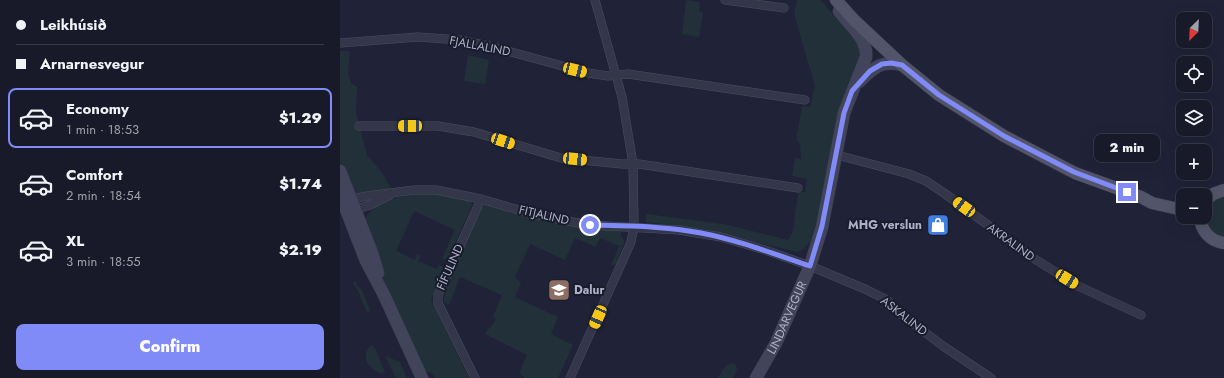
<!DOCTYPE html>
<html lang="en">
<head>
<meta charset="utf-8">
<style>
	:root { --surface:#181a2a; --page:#212332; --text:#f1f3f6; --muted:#9fa1a8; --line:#363847; --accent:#808bf8 }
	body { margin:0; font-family:Jost,sans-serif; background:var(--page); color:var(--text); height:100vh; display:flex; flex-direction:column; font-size:15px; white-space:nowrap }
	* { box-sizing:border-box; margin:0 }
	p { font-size:13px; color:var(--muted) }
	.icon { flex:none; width:22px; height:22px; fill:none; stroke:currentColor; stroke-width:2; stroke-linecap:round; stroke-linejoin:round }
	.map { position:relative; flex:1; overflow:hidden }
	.details { display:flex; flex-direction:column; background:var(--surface); width:340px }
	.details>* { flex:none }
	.hud { display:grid; align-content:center; height:88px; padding:0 16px; background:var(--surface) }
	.needle { width:26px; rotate:204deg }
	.controls { position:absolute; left:836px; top:12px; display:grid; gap:8px }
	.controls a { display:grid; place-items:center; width:36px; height:36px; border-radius:8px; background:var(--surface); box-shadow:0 4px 16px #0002,0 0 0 1px var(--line); font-size:20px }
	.end { position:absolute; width:18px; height:18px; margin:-9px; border:5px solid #808bf8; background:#fff; box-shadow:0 0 0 2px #fff }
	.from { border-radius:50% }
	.bubble { position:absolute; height:28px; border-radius:8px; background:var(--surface); box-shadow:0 4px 16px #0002,0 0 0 1px var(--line); font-size:13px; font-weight:800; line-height:28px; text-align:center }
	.car { position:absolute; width:12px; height:24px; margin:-12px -6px; border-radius:5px; box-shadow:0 0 3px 1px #0007; background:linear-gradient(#f5c518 24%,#345 0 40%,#f5c518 0 76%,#345 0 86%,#f5c518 0) }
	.hud b { display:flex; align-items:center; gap:14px; height:38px; font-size:15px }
	.hud b+b { border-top:1px solid var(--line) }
	.hud i { width:10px; height:10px; background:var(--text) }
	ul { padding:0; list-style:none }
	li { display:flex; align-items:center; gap:12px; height:60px; margin:0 8px 6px; padding:0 8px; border:2px solid transparent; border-radius:8px }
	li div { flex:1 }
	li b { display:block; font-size:15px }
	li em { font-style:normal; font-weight:800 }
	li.on { border-color:var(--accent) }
	li>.icon { width:36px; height:36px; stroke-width:1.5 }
	.cta { display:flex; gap:8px; margin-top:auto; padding:8px 16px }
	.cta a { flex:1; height:46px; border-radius:8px; background:var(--accent); color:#fff; font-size:16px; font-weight:800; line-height:46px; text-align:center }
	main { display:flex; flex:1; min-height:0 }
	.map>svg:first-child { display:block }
</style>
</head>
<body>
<main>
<section class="details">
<div class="hud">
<b><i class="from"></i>Leikhúsið</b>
<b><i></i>Arnarnesvegur</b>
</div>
<ul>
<li class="on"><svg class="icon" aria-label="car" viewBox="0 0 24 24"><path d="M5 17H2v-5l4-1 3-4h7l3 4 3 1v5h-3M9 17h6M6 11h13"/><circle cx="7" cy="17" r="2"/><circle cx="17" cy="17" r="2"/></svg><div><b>Economy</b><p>1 min · 18:53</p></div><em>$1.29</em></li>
<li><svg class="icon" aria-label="car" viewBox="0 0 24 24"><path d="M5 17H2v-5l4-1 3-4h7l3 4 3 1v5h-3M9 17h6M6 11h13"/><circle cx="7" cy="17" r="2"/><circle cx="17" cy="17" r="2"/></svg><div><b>Comfort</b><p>2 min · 18:54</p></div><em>$1.74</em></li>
<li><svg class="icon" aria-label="car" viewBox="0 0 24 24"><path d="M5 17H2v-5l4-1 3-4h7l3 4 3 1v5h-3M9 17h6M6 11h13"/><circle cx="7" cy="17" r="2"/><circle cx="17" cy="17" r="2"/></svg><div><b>XL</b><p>3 min · 18:55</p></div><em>$2.19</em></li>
</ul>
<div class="cta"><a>Confirm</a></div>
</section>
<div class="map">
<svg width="884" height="378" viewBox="0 0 884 378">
	<rect width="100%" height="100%" fill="#202338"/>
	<g fill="#223039">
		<path d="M 346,0 L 360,2 L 359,11 L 363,12 L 359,37 L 342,34 Z"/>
		<path d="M 457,0 L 481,0 L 518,44 L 521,53 L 471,241 L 464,249 L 457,252 L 363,229 L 306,222 L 306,214 L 383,224 L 448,240 L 453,231 L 458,192 L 465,192 L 467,179 L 452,176 L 455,158 L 461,159 L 460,143 L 456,139 L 462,106 L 470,107 L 475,85 L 464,49 L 454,13 Z"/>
		<path d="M 0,51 L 10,51 L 8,74 L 11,83 L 17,87 L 16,113 L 27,155 L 43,174 L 51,190 L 20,194 L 15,193 L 9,186 L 0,162 Z"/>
		<path d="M 128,55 L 149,60 L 145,84 L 124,81 Z"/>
		<path d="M 84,193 L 104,194 L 130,200 L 132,204 L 130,210 L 108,259 L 102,259 L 115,230 L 74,211 L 56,251 L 75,260 L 77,254 L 81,256 L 78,261 L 97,269 L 99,265 L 105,268 L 91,299 L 129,378 L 95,378 L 93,374 L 84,370 L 45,285 L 25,220 C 33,199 64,196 84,193 Z"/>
		<path d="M 884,196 L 884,238 C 880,236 873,234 870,230 C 863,221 864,205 875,199 C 878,198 881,197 884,196 Z"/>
		<path d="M 147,204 L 196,218 L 230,226 L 281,231 L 281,236 L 284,240 L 284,243 L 275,265 L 271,265 L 279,246 L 260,238 L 256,247 L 235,238 L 225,260 L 190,244 L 175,277 L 181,283 L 175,297 L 218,317 L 211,334 L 233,345 L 218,378 L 184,378 L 184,377 L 179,374 L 187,355 L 145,334 C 148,328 153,326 156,319 L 153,317 L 162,295 L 120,277 L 109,305 L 104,302 L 104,298 L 107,287 L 139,212 L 143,206 Z"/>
		<path d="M 15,280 L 18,286 L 22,290 C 24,298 29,304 30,311 L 28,312 C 22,305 22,298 18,291 C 16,287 14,286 13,282 Z"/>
		<path d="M 31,345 L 35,348 L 45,372 L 41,374 C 33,369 24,365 26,354 C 27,350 28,348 31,345 Z"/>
		<path d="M 45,356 L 60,362 L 67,378 L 56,378 Z"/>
		<path d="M 392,363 L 396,365 L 397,370 L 393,378 L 378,378 L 385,366 Z"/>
	</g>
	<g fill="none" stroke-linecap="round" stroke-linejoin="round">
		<g stroke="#4b4e60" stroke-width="9">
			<g id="street">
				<path d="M 385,0 L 444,8"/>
				<path d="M 0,43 L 78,37 L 120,40 L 153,47 L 248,73 L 268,76 L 288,74 L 465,100"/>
				<path d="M 19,126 L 98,126 L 134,132 L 221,158 L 282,164 L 299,164 L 458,188"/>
				<path d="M 497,155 L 569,174 L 586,181 L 604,193 L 693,258 L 738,286 L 801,315"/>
				<path d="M 8,200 L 27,196 L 74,190 L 96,190 L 141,199 L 189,213 L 227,221 L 250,225 L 339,230 L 381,237 L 425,250 L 470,266 L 525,289 L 547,300 L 558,312 L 603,346 L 651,378"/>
				<path d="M 11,211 L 30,205 L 50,195"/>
				<path d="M 135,378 L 98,303 L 98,295 L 141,199"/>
				<path d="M 230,378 L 291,242 L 294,226 L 293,164 L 282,97 L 255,0"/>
			</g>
		</g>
		<g stroke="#3a3d4f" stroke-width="13">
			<g id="secondary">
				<path d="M 519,82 C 533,68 541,60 562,65"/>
				<path d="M 0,171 L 32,253 L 38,273"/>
				<path d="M 0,194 L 26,261 L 44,295 L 82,378"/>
				<path id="s1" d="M 416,378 L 436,343 L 470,266 L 482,227 L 504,113 L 526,57 C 528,39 509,25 499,11"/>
			</g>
		</g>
		<g stroke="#3a3d4f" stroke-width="13">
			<g id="primary">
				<path d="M 496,0 L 514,20 L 562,65 L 599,95 L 664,136 L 735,173 L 801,197 L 812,203 L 843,210"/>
				<path d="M 865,201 L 873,194 L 884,190"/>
				<path d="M 860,217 C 861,231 870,241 884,243"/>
			</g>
		</g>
		<use href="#street" stroke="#343649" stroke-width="8"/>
		<use href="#secondary" stroke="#42445c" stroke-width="12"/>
		<use href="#primary" stroke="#525569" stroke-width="12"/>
	</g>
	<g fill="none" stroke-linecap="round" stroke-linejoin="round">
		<path stroke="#808bf8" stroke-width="5" d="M 250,225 C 287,226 325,226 361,233 C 398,240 434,254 470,266 L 482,226 L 504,113 L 512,91 L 530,71 L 542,64 L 551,63 L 562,65 L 599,95 L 664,136 L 734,172 L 787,192"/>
	</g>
	<defs>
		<g id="shop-square" transform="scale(1.15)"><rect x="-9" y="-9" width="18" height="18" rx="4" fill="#3f7fe0" stroke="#191c2d"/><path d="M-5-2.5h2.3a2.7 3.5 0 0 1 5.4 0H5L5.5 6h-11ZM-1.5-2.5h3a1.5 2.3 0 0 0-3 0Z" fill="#fff"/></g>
		<g id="school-square" transform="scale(1.15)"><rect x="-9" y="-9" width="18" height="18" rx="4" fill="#8d6e63" stroke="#191c2d"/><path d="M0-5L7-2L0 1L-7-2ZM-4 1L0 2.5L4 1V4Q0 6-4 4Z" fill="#fff"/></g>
	</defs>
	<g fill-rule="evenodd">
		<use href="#shop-square" x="598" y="225"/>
		<use href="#school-square" x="219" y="290"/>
	</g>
	<g text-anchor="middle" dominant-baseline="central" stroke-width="4" stroke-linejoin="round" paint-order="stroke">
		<g font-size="12" fill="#aeb0c5" stroke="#191c2d">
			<text transform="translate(140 46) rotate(11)">FJALLALIND</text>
			<text transform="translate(204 215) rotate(13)">FITJALIND</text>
			<text transform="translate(671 242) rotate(36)">AKRALIND</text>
			<text transform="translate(110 267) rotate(-66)">FÍFULIND</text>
			<text transform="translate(564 316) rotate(38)">ASKALIND</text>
			<text stroke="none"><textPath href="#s1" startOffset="68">LINDARVEGUR</textPath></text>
		</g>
		<g font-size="12" font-weight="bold" fill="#aeb0c5" stroke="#191c2d" text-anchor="end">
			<text x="582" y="225">MHG verslun</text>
			<text x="234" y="290" text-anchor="start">Dalur</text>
		</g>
	</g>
</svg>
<div class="controls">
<a><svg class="needle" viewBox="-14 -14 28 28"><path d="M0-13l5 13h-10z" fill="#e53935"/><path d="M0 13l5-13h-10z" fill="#9fa1a8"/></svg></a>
<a><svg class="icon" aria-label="locate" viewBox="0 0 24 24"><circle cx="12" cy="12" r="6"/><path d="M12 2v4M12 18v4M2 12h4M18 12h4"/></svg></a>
<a><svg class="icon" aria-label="layers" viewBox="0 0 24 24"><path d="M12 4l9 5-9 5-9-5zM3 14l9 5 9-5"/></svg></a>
<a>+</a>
<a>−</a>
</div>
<i class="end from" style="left:250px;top:225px"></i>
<i class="end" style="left:787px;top:192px"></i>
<div class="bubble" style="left:754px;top:134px;width:66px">2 min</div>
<i class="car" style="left:235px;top:70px;rotate:104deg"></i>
<i class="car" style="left:70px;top:126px;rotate:270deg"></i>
<i class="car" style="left:163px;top:141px;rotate:108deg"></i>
<i class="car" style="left:235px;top:159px;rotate:96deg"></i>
<i class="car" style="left:624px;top:207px;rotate:306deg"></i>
<i class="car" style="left:727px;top:279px;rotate:122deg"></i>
<i class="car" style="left:258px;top:317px;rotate:204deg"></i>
</div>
</main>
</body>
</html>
